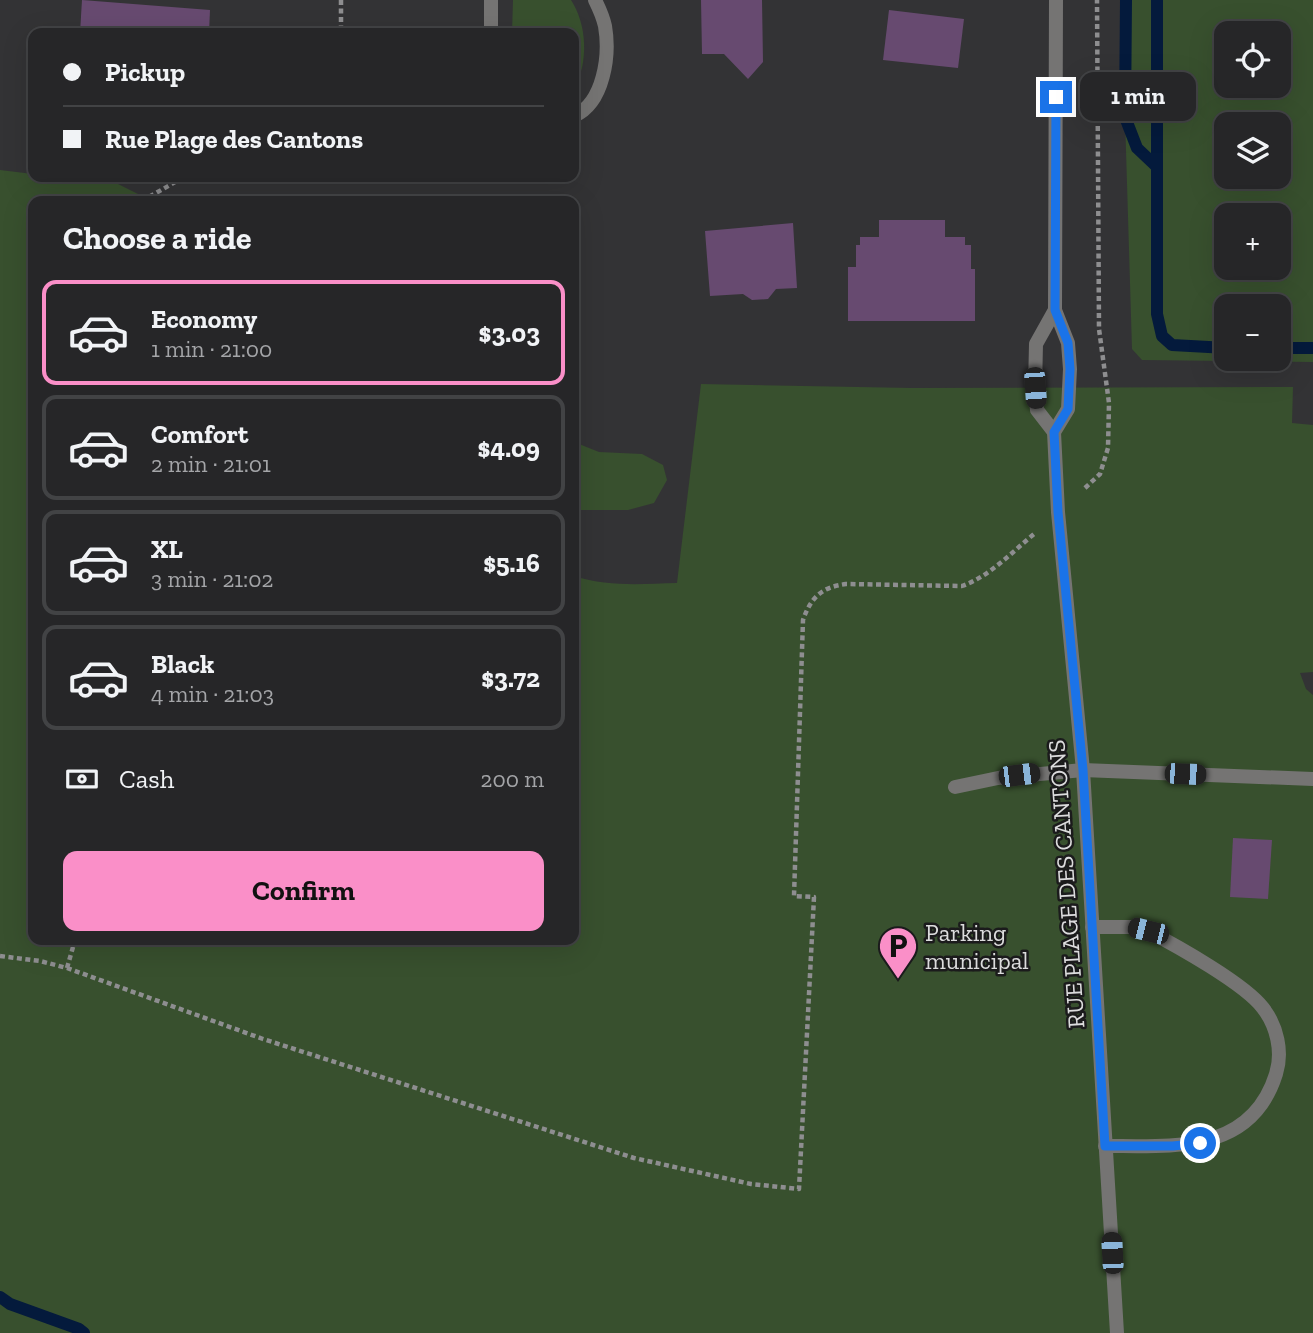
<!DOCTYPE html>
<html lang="en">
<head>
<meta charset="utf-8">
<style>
	:root { --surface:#262628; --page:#2e2e30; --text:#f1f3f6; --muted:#a4a5a8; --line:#424345; --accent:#fa8fc8 }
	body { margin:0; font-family:"Zilla Slab",serif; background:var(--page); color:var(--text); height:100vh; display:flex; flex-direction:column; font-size:26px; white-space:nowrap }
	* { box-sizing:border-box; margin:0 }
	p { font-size:23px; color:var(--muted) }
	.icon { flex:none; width:38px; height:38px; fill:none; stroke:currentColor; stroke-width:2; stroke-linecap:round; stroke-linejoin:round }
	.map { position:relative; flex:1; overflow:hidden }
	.drawer { position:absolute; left:28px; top:196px; width:551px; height:749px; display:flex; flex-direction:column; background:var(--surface); border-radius:14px; box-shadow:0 7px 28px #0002,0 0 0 2px var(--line) }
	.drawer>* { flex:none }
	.top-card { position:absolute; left:28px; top:28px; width:551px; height:154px; border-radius:14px; box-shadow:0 7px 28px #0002,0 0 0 2px var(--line); display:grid; align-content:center; height:154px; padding:0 35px; background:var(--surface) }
	.buttons { position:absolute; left:1214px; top:21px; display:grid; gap:14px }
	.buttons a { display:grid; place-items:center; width:77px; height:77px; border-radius:14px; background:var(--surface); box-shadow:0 7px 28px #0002,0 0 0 2px var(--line); font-size:35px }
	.end { position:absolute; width:32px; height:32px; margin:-16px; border:9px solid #1a73e8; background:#fff; box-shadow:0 0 0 4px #fff }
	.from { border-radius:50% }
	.bubble { position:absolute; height:49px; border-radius:14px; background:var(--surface); box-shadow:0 7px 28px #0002,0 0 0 2px var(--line); font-size:23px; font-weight:700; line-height:49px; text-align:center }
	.car { position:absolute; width:21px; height:42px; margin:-21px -10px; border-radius:9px; box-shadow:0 0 5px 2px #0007; background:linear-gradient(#222 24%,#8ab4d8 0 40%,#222 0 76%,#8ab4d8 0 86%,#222 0) }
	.top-card b { display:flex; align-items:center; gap:24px; height:66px; font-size:26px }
	.top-card b+b { border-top:2px solid var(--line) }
	.top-card i { width:18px; height:18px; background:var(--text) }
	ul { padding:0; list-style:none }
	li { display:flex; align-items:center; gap:21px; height:105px; margin:0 14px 10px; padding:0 21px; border:4px solid var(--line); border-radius:14px }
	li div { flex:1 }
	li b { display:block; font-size:26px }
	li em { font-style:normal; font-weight:700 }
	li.current { border-color:var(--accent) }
	li>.icon { width:63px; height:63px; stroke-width:1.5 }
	h2 { padding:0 35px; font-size:32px; line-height:84px }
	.pay { display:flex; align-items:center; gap:18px; height:77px; padding:0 35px; font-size:26px }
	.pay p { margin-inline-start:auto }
	.cta { display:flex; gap:14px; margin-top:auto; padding:14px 35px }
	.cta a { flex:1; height:80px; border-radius:14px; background:var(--accent); color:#111; font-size:28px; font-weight:700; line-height:80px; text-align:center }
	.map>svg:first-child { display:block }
</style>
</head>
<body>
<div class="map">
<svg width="1313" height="1333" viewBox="0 0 1313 1333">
	<rect width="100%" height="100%" fill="#333335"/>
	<g fill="#38502e" fill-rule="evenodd">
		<path d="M 513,0 L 571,0 C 587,24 589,63 574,89 L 574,33 L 512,33 Z"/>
		<path d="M 1126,0 L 1313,0 L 1313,362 L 1142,360 L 1132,349 L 1125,117 ZM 1279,33 L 1279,86 L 1227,86 L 1227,33 ZM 1279,124 L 1279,177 L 1227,177 L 1227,124 ZM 1279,215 L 1279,268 L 1227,268 L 1227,215 ZM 1279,306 L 1279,359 L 1227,359 L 1227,306 Z"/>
		<path d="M 0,170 L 33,174 L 33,177 L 87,177 L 118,184 L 152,201 L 33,201 L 33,940 L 574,940 L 574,576 C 608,587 641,584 677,583 L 701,384 L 912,388 L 1293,387 L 1292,423 L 1313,425 L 1313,672 L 1300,673 L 1306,689 L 1313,695 L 1313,1333 L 0,1333 Z"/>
		<path d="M 574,442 L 599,452 L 642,454 L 663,465 L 667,480 L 654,503 L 628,510 L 574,510 Z"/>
	</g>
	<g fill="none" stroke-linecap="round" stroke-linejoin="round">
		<g stroke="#041a3c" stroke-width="12">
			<path d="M 1126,0 L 1125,117 L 1137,148 L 1156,166"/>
			<path d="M 1157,0 L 1157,314 L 1162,336 L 1172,345 L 1227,348"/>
			<path d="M 1279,348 L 1313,348"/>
			<path d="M 0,1297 L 10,1304 L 79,1329 L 84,1333"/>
		</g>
	</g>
	<g fill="#674a70">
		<path d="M 82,0 L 210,10 L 209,33 L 80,33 Z"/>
		<path d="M 701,0 L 762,0 L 763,62 L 748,79 L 724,54 L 702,54 Z"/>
		<path d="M 889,10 L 964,19 L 958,68 L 883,60 Z"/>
		<path d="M 879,220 L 945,220 L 945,237 L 965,237 L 965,245 L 971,245 L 971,269 L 975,269 L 975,321 L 848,321 L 848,267 L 856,267 L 856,245 L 860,245 L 860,237 L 879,237 Z"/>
		<path d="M 793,223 L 797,288 L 776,289 L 768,299 L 752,300 L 743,294 L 710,296 L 705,231 Z"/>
		<path d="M 1233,838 L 1272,840 L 1268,899 L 1230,897 Z"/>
	</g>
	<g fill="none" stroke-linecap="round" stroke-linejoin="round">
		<g stroke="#8e8e90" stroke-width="4.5" stroke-dasharray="5 3.5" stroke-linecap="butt">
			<path d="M 341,0 L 341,33"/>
			<path d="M 142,201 L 184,177"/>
			<path d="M 1085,488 L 1100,474 L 1108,448 L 1109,403 L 1099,329 L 1097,0"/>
			<path d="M 0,956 L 40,961 L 67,968 L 263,1039 L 634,1158 L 751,1184 L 799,1189 L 814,897 L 794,896 L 803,620 C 811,597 822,587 846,584 L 962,586 C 990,576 1011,553 1034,534"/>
			<path d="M 67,968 L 75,940"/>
		</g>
		<g stroke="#757473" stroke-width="14">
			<path d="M 1055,310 L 1068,343 L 1070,369 L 1068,409 L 1054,432 L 1058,512 L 1083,770 L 1117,1333"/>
			<path d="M 1054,432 L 1037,410 L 1035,388 L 1036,344 L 1055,310"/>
			<path d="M 955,787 L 998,778 L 1083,770 L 1313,779"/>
			<path d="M 1092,927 L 1133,927 L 1148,931 C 1177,946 1245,984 1263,1008 C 1277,1026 1283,1052 1276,1074 C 1251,1154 1173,1146 1105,1146"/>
		</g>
		<g stroke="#757473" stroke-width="14">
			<path d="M 491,0 L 491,33"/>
			<path d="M 574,116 C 604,103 610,55 605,26 C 603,17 599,8 595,0"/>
			<path d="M 1055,310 L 1056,0"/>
		</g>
	</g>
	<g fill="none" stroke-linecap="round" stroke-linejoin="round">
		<path stroke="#1a73e8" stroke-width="9" d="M 1056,97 L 1055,310 L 1068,343 L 1070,369 L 1068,409 L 1054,432 L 1058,512 L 1083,770 L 1105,1146 L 1173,1146 L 1200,1143"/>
	</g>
	<defs>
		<g id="parking-pin" transform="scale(2.0125)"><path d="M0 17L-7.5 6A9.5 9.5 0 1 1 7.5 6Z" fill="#fa8fc8" stroke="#1b1b1c"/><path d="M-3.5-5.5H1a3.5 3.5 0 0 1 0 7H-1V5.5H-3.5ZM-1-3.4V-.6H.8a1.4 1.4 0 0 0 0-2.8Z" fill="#111"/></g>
	</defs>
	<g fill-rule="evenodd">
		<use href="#parking-pin" x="898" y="946"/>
	</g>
	<g text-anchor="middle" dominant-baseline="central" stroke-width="5" stroke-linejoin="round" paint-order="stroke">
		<g font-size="24" fill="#dcdcdd" stroke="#1b1b1c">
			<text transform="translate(1066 884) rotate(-94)">RUE PLAGE DES CANTONS</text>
		</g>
		<g font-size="24" fill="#dcdcdd" stroke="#1b1b1c" text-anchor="start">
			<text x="925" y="932">Parking<tspan x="925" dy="28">municipal</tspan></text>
		</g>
	</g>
</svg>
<div class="buttons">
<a><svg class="icon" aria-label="locate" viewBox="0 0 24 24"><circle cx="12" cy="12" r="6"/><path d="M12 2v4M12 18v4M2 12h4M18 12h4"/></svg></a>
<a><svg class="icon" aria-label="layers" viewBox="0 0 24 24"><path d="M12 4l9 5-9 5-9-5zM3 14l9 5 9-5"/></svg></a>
<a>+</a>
<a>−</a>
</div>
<i class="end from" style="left:1200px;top:1143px"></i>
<i class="end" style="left:1056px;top:97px"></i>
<div class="bubble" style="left:1080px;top:72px;width:116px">1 min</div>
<i class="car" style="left:1035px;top:388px;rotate:176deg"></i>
<i class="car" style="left:1185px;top:774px;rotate:92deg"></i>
<i class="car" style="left:1019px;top:775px;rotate:83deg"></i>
<i class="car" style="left:1148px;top:931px;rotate:284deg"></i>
<i class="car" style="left:1112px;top:1253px;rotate:357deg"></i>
<div class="top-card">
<b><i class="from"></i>Pickup</b>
<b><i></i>Rue Plage des Cantons</b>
</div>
<section class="drawer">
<h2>Choose a ride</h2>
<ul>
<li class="current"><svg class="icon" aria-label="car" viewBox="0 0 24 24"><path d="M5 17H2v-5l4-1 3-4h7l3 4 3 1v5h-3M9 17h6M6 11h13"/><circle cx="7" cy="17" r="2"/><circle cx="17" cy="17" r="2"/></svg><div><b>Economy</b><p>1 min · 21:00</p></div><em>$3.03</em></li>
<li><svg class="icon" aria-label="car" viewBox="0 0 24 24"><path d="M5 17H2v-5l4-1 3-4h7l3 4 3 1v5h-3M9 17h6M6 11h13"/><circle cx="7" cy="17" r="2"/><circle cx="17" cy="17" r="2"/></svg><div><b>Comfort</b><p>2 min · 21:01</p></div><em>$4.09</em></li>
<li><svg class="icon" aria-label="car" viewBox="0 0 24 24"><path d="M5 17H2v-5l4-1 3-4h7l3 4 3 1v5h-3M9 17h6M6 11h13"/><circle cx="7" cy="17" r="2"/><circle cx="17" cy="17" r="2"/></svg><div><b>XL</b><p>3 min · 21:02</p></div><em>$5.16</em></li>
<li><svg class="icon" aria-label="car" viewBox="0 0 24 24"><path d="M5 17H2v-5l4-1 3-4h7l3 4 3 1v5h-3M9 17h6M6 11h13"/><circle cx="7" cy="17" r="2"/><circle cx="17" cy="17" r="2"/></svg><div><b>Black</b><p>4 min · 21:03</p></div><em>$3.72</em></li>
</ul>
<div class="pay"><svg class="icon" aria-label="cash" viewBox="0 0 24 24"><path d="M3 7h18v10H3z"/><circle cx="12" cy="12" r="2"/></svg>Cash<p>200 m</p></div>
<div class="cta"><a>Confirm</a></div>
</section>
</div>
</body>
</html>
